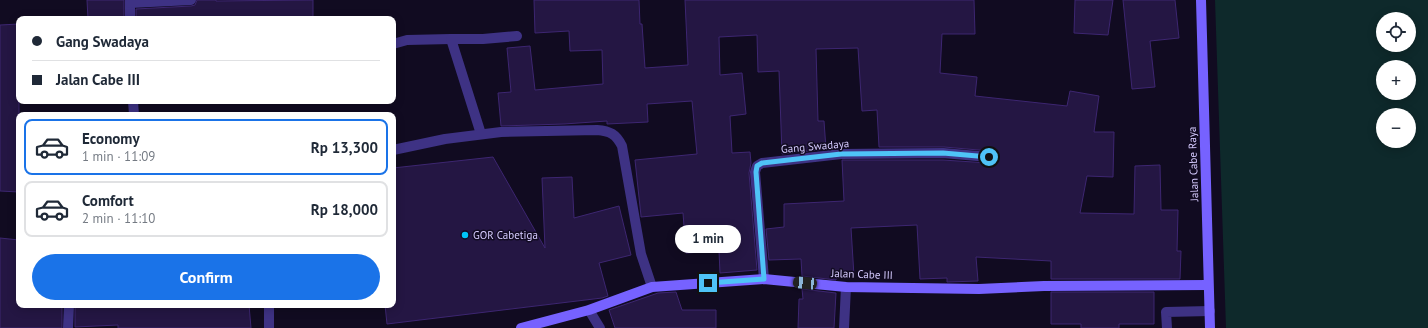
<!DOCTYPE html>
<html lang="en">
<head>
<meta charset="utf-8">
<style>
	:root { --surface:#fff; --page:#f2f2f3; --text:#1f2937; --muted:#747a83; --line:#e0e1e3; --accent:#1a73e8 }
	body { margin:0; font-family:"PT Sans",sans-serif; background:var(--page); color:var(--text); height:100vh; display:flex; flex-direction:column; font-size:15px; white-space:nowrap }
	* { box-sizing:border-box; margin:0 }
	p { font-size:13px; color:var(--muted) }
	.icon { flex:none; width:22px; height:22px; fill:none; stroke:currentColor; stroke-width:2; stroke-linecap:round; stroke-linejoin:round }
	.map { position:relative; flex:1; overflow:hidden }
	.panel { position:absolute; left:16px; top:112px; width:380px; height:196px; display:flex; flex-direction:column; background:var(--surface); border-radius:8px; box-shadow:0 2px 10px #0003 }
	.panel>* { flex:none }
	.top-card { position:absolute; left:16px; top:16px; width:380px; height:88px; border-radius:8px; box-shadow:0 2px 10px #0003; display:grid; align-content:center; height:88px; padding:0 16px; background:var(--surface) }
	.tools { position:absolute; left:1376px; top:12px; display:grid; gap:8px }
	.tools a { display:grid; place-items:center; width:40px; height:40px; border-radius:50%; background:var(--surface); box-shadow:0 2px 10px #0003; font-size:20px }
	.end { position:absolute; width:18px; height:18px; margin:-9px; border:5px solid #4fc3f7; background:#111; box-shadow:0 0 0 2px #111 }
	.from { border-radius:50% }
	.bubble { position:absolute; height:28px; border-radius:14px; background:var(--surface); box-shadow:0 2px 10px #0003; font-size:13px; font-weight:600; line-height:28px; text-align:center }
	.car { position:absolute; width:12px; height:24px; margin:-12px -6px; border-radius:5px; box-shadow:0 0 3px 1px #0007; background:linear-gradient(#222 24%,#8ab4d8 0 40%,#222 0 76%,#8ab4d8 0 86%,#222 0) }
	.top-card b { display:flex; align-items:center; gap:14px; height:38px; font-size:15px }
	.top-card b+b { border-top:1px solid var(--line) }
	.top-card i { width:10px; height:10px; background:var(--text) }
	ul { padding:7px 0 0; list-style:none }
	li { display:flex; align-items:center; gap:12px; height:56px; margin:0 8px 6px; padding:0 8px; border:2px solid var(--line); border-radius:8px }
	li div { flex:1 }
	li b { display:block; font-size:15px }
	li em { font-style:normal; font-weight:600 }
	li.on { border-color:var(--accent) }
	li>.icon { width:36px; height:36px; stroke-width:1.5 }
	.cta { display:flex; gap:8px; margin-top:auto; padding:8px 16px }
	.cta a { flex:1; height:46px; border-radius:24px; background:var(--accent); color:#fff; font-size:16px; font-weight:600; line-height:46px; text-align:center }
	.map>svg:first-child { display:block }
</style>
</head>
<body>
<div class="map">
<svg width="1428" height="328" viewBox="0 0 1428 328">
	<rect width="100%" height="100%" fill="#110b21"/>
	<path fill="#0e292b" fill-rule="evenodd" d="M 1215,0 L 1428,0 L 1428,328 L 1226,328 ZM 1383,19 L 1409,19 L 1409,45 L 1383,45 ZM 1383,67 L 1409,67 L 1409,93 L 1383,93 ZM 1383,115 L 1409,115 L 1409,141 L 1383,141 Z"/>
	<g fill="#241643" stroke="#3d2671">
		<path d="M 87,0 L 124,0 L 124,19 L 88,19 Z"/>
		<path d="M 197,0 L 216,0 L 216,1 L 313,0 L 313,19 L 136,19 L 136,9 L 191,6 L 195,5 Z"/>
		<path d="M 534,0 L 639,0 L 640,24 L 642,24 L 645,68 L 688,65 L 685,0 L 974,0 L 975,34 L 942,34 L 940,73 L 977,77 L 975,96 L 1067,106 L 1070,91 L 1099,96 L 1094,132 L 1114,132 L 1113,177 L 1087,176 L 1080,213 L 1134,214 L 1135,166 L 1160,165 L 1161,210 L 1178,210 L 1177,251 L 1181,251 L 1180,279 L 1051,279 L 1051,261 L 976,257 L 978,281 L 947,282 L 947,278 L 920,279 L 917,225 L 851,228 L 854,276 L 836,278 L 836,280 L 802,276 L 801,259 L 769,260 L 766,229 L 784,227 L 784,204 L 844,201 L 842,160 L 943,160 L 988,163 L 994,161 L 995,157 L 993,152 L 990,151 L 944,147 L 879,147 L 877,110 L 862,111 L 858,48 L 816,49 L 818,121 L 824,121 L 826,149 L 782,154 L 779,71 L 758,72 L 757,35 L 719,37 L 720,75 L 742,73 L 746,114 L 730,116 L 732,153 L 750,152 L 751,163 L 749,173 L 757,270 L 720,273 L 719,251 L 686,253 L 683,213 L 641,217 L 641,216 L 635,160 L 697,154 L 692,101 L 647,104 L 648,122 L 607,124 L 607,121 L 564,124 L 501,126 L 498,93 L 511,92 L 507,48 L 530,46 L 535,90 L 603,84 L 602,50 L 570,51 L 569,31 L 535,33 Z"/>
		<path d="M 1075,0 L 1113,0 L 1108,35 L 1074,33 Z"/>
		<path d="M 1123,0 L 1175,0 L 1179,38 L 1150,41 L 1155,87 L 1132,89 Z"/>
		<path d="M 19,24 L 19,192 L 0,191 L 0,25 Z"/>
		<path d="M 493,157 L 545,248 L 542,178 L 572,177 L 574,218 L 619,206 L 631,255 L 599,263 L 608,296 L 602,298 L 387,324 L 385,305 L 393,305 L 393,168 Z"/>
		<path d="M 0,238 L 19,240 L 19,305 L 62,305 L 62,328 L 0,328 Z"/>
		<path d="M 802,289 L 836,293 L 834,328 L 798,328 L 799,299 L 803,299 Z"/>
		<path d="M 676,292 L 682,310 L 716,310 L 716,328 L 615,328 L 609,310 L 658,293 Z"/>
		<path d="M 1051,292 L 1154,292 L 1154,324 L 1119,324 L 1119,328 L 1081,328 L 1081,324 L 1051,324 Z"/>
		<path d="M 75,305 L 249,305 L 251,328 L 118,328 L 118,325 L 75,327 Z"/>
	</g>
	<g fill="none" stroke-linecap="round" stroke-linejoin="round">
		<path stroke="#3e3284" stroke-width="10" d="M 1167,328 L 1166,312 L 1210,311"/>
		<g stroke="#3e3284" stroke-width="10">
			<path d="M 130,0 L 130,19"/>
			<path d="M 130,3 L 191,0"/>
			<path d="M 393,44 L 407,40 L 451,39"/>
			<path d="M 133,101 L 134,115"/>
			<path d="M 481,134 L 451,39 L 483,39 L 517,36"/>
			<path d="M 393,150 L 445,139 L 501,132 L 597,130 C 610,131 616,134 622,146 L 641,254 L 652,287"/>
			<path d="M 764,279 L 755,172 L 757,166 L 762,163 L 841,154 L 943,153 L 989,157"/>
			<path d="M 269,305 L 269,328"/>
			<path d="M 589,310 L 600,328"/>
			<path d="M 68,328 L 69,305"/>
			<path d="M 844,328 L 846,287"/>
		</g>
		<g stroke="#7662ff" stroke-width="10">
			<path d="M 1201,0 L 1210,328"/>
			<path d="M 521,328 L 589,310 L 652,287 L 764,279 L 846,287 L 979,289 L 1044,286 L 1208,285"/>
		</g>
	</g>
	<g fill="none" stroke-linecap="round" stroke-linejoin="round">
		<path stroke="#4fc3f7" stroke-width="5" d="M 708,283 L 764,279 L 756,172 L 757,166 L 762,163 L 841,154 L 943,153 L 989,157"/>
	</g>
	<circle fill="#00c4f6" stroke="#110b21" stroke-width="1.5" cx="465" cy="235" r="4"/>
	<g text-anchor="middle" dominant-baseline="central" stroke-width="3" stroke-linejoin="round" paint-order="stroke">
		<g font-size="11" fill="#d6cbff" stroke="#110b21">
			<text transform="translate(815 146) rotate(-5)">Gang Swadaya</text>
			<text transform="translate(1193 164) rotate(-92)">Jalan Cabe Raya</text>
			<text transform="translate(862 274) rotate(2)">Jalan Cabe III</text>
		</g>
		<g font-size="11" fill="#d6cbff" stroke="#110b21" text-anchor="start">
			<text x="473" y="235">GOR Cabetiga</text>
		</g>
	</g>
</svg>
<div class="tools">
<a><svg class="icon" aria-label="locate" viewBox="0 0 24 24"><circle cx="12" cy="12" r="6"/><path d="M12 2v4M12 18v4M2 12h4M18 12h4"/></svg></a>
<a>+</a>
<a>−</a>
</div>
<i class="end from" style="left:989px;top:157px"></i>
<i class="end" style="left:708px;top:283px"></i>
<div class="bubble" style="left:675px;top:225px;width:66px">1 min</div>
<i class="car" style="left:805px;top:283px;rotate:275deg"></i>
<div class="top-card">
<b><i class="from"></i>Gang Swadaya</b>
<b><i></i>Jalan Cabe III</b>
</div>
<section class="panel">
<ul>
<li class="on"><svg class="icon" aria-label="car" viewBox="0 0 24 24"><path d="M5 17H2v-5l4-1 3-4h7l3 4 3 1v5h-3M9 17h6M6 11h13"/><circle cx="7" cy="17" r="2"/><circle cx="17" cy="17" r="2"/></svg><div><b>Economy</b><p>1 min · 11:09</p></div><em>Rp 13,300</em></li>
<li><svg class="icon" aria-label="car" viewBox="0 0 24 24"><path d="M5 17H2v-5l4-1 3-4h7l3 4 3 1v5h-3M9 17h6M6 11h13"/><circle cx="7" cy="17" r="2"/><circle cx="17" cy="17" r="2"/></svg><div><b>Comfort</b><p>2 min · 11:10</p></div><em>Rp 18,000</em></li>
</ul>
<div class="cta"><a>Confirm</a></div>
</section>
</div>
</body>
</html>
